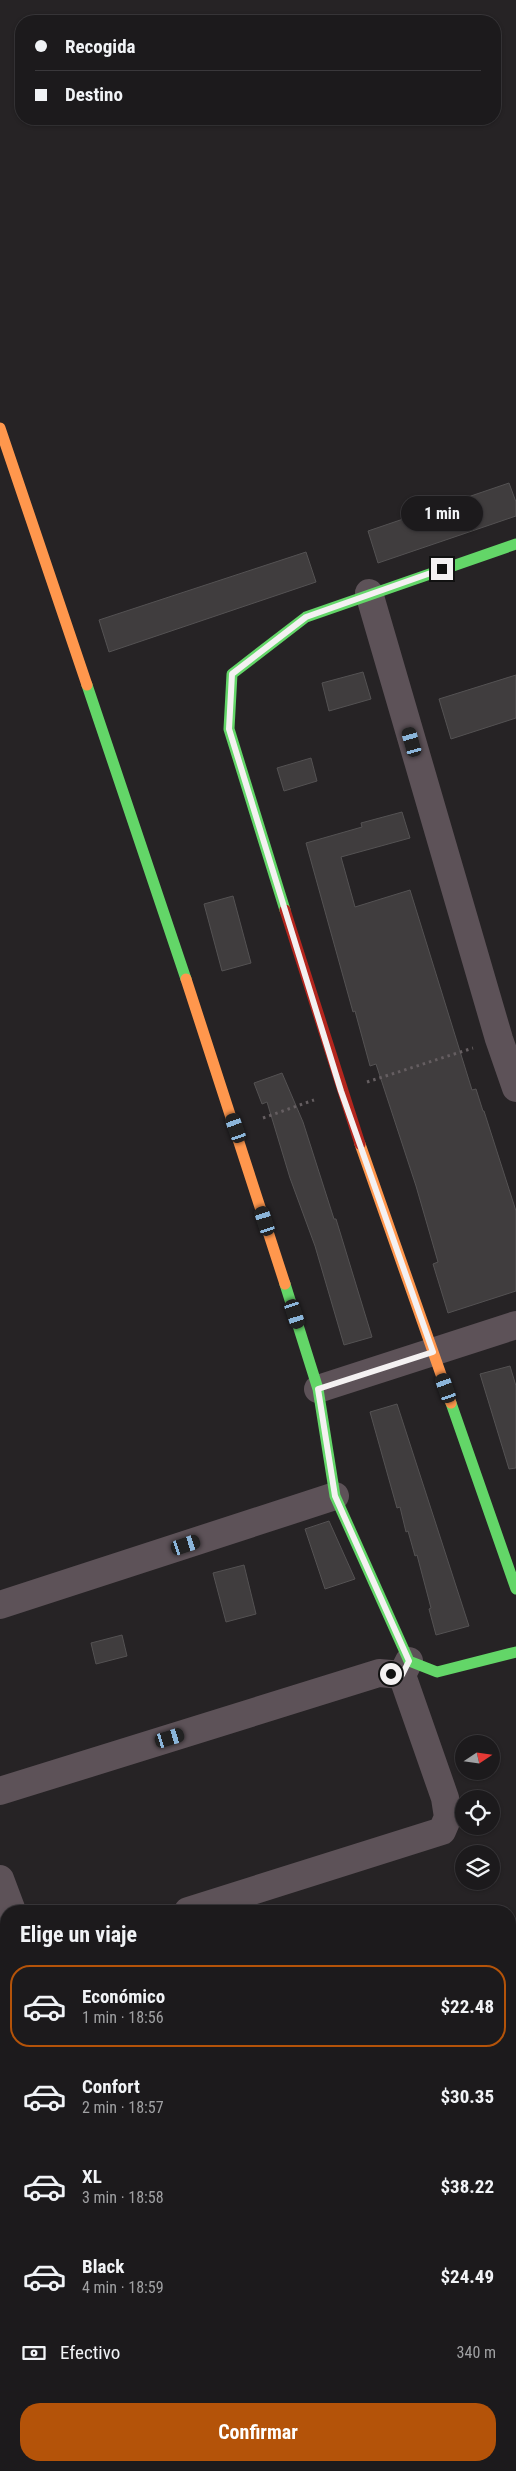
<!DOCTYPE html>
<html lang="es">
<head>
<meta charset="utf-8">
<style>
	:root { --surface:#1c1a1c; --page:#292729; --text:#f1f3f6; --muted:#a0a1a3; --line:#3a383b; --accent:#b45309 }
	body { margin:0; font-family:"Roboto Condensed",sans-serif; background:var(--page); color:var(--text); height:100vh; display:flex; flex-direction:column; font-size:19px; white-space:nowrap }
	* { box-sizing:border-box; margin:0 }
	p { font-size:16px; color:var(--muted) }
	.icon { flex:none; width:28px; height:28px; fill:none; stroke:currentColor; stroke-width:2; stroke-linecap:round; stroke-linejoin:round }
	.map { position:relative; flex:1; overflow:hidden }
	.details { position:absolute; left:0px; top:1905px; width:516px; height:566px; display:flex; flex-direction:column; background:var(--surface); border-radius:20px 20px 0 0; box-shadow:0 1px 4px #0004,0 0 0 1px var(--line) }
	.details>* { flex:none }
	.banner { position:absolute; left:15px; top:15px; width:486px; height:110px; border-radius:20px; box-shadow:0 1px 4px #0004,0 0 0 1px var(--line); display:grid; align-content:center; height:110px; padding:0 20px; background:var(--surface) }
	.needle { width:32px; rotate:77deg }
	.fabs { position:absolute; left:455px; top:1735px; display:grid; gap:10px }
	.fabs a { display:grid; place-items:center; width:45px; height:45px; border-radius:50%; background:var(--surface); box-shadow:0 1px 4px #0004,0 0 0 1px var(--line); font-size:25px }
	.end { position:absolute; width:22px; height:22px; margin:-11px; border:6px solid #f4f1f2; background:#111; box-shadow:0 0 0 2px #111 }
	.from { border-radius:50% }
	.bubble { position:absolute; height:35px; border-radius:18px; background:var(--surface); box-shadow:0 1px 4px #0004,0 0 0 1px var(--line); font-size:16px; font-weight:700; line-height:35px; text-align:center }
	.car { position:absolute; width:15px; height:30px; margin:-15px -8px; border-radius:6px; box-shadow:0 0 4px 1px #0007; background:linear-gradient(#222 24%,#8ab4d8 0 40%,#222 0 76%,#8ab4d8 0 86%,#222 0) }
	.banner b { display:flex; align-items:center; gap:18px; height:48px; font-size:19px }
	.banner b+b { border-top:1px solid var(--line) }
	.banner i { width:12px; height:12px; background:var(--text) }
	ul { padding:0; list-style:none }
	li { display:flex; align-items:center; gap:15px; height:82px; margin:0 10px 8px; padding:0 10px; border:2px solid transparent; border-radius:20px }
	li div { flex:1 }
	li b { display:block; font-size:19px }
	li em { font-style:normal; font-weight:700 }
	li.selected { border-color:var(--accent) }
	li>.icon { width:45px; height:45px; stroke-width:1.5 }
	h2 { padding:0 20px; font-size:22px; line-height:60px }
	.pay { display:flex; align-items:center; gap:12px; height:55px; padding:0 20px; font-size:19px }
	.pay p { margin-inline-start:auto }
	.button { display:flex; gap:10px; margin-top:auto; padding:10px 20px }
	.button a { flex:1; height:58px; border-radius:20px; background:var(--accent); color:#fff; font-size:20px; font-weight:700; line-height:58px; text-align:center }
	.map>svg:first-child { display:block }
</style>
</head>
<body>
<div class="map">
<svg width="516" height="2471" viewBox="0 0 516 2471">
	<rect width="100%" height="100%" fill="#262325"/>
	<g fill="#403d3e" stroke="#545253">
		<path d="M 509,483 L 516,502 L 516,516 L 378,563 L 368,531 Z"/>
		<path d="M 306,552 L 316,582 L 109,652 L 99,620 Z"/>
		<path d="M 363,672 L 371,699 L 329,711 L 322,683 Z"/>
		<path d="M 516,675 L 516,718 L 451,739 L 439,699 Z"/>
		<path d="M 311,758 L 317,781 L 284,791 L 277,768 Z"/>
		<path d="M 402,812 L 410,838 L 341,857 L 355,907 L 410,890 L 472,1090 L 476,1089 L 483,1111 L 484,1111 L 516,1211 L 516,1291 L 448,1313 L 433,1264 L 438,1262 L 416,1186 L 376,1064 L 370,1066 L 355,1011 L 353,1012 L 306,843 L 362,827 L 361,823 Z"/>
		<path d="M 233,896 L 251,963 L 222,971 L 204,904 Z"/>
		<path d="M 282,1073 L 303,1122 L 334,1219 L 336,1219 L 372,1337 L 344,1345 L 315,1246 L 290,1178 L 267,1102 L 262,1104 L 254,1083 Z"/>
		<path d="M 510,1366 L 516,1386 L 516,1468 L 509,1469 L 480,1374 Z"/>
		<path d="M 397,1404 L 469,1626 L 436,1635 L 429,1609 L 431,1608 L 417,1555 L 415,1556 L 408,1531 L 406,1532 L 400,1507 L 397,1508 L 370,1412 Z"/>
		<path d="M 329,1521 L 355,1579 L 325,1589 L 305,1529 Z"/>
		<path d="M 244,1565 L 256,1614 L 226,1622 L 213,1573 Z"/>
		<path d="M 122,1635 L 127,1656 L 96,1664 L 91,1643 Z"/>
	</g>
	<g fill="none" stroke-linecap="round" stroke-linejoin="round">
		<g stroke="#655e61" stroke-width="3" stroke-dasharray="2.5 4" stroke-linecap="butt">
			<path d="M 367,1082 L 473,1048"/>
			<path d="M 263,1118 L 314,1100"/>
		</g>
		<g stroke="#5d5258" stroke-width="28">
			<path d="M 369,593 L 499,1039 L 516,1088"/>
			<path d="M 318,1389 L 516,1325"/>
			<path d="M 0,1605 L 335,1496"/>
			<path d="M 0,1791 L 379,1673 L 402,1675"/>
			<path d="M 0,1879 L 12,1911"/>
			<path d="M 188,1911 L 442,1831 L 448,1817 L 445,1798 L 402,1675 L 409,1661"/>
			<path d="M 0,1966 L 6,1964"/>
			<path d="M 0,2149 L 6,2147"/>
			<path d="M 0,2333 L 6,2331"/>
			<path d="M 483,2465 L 485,2471"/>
		</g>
		<g stroke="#63d668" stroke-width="11">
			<path d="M 87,685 L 186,979"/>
			<path d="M 285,910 L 229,729 L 232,674 L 306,617 L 516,544"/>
			<path d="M 285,1284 L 318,1389 L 335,1496 L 409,1661 L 437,1672 L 516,1652"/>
			<path d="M 451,1403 L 516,1589"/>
		</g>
		<g stroke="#ff974d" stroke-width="11">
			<path d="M 0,428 L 87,685"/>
			<path d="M 186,979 L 285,1284"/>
			<path d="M 360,1144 L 451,1403"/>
		</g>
		<path stroke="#b3261e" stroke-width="11" d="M 285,910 L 360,1144"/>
	</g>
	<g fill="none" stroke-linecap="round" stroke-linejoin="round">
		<path stroke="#f4f1f2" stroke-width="6" d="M 391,1674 L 402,1675 L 409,1661 L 335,1496 L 318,1389 L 433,1352 L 341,1091 L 229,729 L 232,674 L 306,617 L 442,569"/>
	</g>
</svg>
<div class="fabs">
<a><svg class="needle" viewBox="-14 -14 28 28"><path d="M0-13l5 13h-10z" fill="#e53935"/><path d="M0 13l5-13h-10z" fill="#a0a1a3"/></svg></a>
<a><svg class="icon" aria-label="locate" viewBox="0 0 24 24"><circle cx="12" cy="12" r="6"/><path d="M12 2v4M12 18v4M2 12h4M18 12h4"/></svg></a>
<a><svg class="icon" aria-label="layers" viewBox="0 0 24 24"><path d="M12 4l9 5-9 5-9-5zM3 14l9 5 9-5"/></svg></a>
</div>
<i class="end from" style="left:391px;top:1674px"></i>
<i class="end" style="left:442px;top:569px"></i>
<div class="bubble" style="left:401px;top:496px;width:82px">1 min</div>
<i class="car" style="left:412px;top:742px;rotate:344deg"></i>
<i class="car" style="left:236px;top:1128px;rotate:341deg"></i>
<i class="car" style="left:265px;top:1221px;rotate:342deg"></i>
<i class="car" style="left:295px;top:1314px;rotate:162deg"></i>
<i class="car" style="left:446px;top:1388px;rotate:341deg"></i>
<i class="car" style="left:186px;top:1545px;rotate:72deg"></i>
<i class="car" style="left:170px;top:1738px;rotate:73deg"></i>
<div class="banner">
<b><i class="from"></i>Recogida</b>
<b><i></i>Destino</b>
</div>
<section class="details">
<h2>Elige un viaje</h2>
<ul>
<li class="selected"><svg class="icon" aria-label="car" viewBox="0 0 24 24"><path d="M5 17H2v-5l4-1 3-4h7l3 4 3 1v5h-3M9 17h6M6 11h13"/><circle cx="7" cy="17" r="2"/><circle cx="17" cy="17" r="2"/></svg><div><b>Económico</b><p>1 min · 18:56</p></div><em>$22.48</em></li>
<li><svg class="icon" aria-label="car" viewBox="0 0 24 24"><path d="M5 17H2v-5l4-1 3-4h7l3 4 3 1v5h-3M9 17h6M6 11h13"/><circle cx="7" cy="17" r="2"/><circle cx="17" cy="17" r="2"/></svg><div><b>Confort</b><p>2 min · 18:57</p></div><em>$30.35</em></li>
<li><svg class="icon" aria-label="car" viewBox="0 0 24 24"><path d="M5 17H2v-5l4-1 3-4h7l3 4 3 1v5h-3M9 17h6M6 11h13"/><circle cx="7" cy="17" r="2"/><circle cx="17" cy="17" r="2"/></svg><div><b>XL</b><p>3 min · 18:58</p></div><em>$38.22</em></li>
<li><svg class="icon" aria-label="car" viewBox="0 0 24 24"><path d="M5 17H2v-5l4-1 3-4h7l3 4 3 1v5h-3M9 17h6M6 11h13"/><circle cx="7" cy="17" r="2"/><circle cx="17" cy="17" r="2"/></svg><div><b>Black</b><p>4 min · 18:59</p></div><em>$24.49</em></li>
</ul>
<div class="pay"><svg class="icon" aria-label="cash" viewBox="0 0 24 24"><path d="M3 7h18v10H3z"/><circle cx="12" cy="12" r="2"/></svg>Efectivo<p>340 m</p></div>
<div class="button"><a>Confirmar</a></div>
</section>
</div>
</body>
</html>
